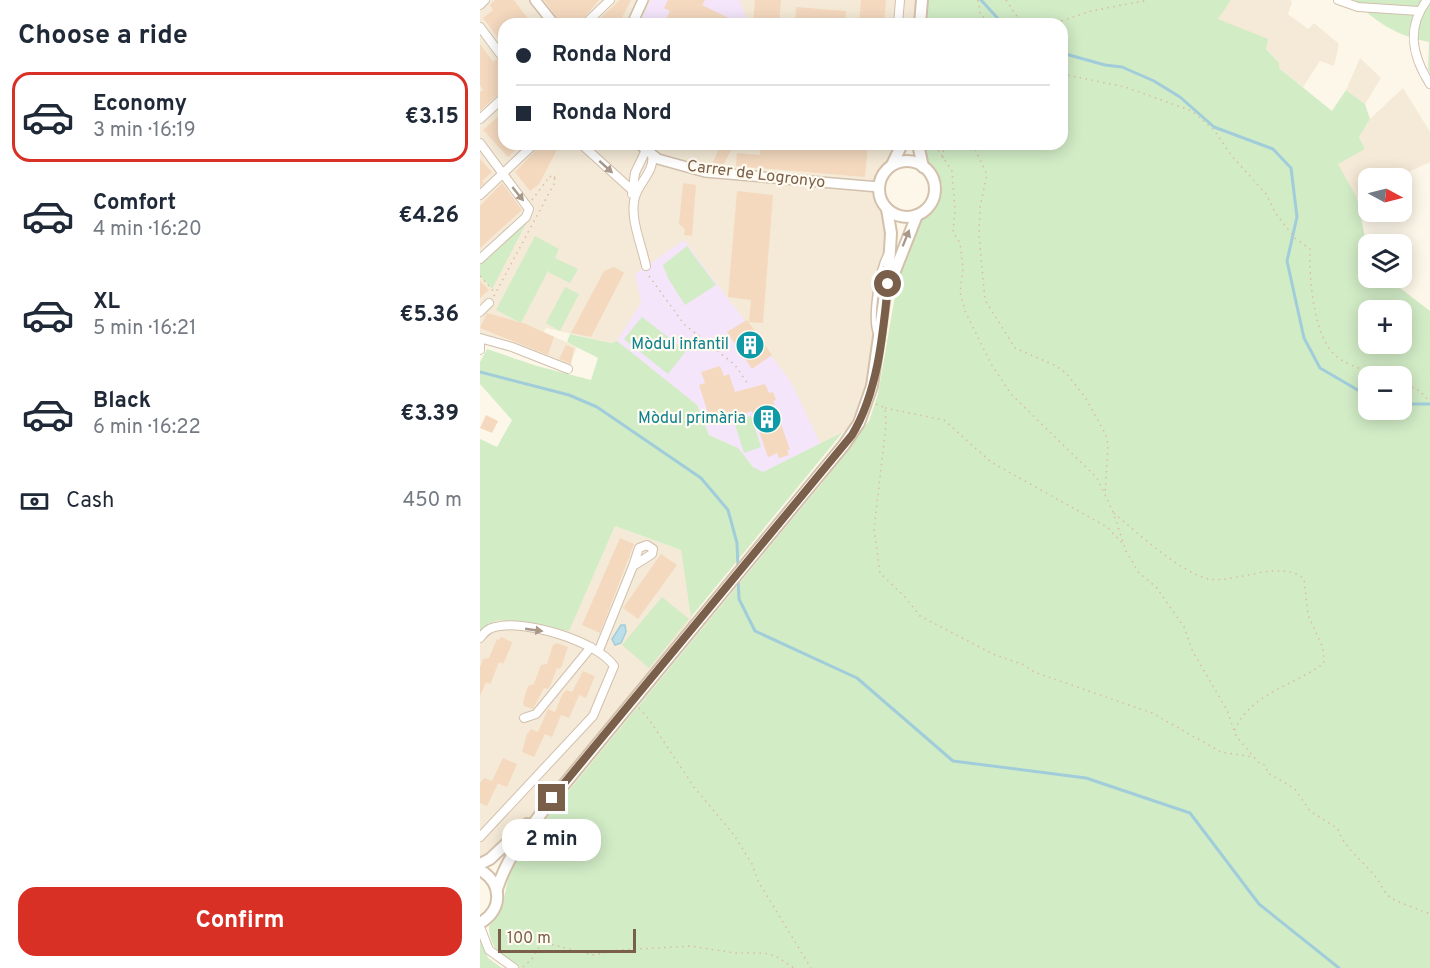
<!DOCTYPE html>
<html lang="en">
<head>
<meta charset="utf-8">
<style>
	:root { --surface:#fff; --page:#f2f2f3; --text:#1f2937; --muted:#747a83; --line:#e0e1e3; --accent:#d93025 }
	body { margin:0; font-family:Overpass,sans-serif; background:var(--page); color:var(--text); height:100vh; display:flex; flex-direction:column; font-size:22px; white-space:nowrap }
	* { box-sizing:border-box; margin:0 }
	p { font-size:20px; color:var(--muted) }
	.icon { flex:none; width:33px; height:33px; fill:none; stroke:currentColor; stroke-width:2; stroke-linecap:round; stroke-linejoin:round }
	.map { position:relative; flex:1; overflow:hidden }
	.drawer { display:flex; flex-direction:column; background:var(--surface); width:480px }
	.drawer>* { flex:none }
	.top-card { position:absolute; left:18px; top:18px; width:570px; height:132px; border-radius:18px; box-shadow:0 3px 15px #0003; display:grid; align-content:center; height:132px; padding:0 18px; background:var(--surface) }
	.needle { width:39px; rotate:97deg }
	.buttons { position:absolute; left:878px; top:168px; display:grid; gap:12px }
	.buttons a { display:grid; place-items:center; width:54px; height:54px; border-radius:12px; background:var(--surface); box-shadow:0 3px 15px #0003; font-size:30px }
	.scale { position:absolute; left:18px; bottom:15px; width:138px; box-sizing:border-box; padding-left:6px; border:3px solid #7a604b; border-top:0; font-size:16px; line-height:21px; white-space:nowrap; color:#7a604b; -webkit-text-stroke:4px #fffbf0; paint-order:stroke }
	.end { position:absolute; width:27px; height:27px; margin:-14px; border:8px solid #7a604b; background:#fff; box-shadow:0 0 0 3px #fff }
	.from { border-radius:50% }
	.bubble { position:absolute; height:42px; border-radius:18px; background:var(--surface); box-shadow:0 3px 15px #0003; font-size:20px; font-weight:700; line-height:42px; text-align:center }
	.top-card b { display:flex; align-items:center; gap:21px; height:57px; font-size:22px }
	.top-card b+b { border-top:2px solid var(--line) }
	.top-card i { width:15px; height:15px; background:var(--text) }
	ul { padding:0; list-style:none }
	li { display:flex; align-items:center; gap:18px; height:90px; margin:0 12px 9px; padding:0 6px; border:3px solid transparent; border-radius:18px }
	li div { flex:1 }
	li b { display:block; font-size:22px }
	li em { font-style:normal; font-weight:700 }
	li.selected { border-color:var(--accent) }
	li>.icon { width:54px; height:54px; stroke-width:1.5 }
	h2 { padding:0 18px; font-size:27px; line-height:72px }
	.pay { display:flex; align-items:center; gap:15px; height:66px; padding:0 18px; font-size:22px }
	.pay p { margin-inline-start:auto }
	.primary-button { display:flex; gap:12px; margin-top:auto; padding:12px 18px }
	.primary-button a { flex:1; height:69px; border-radius:18px; background:var(--accent); color:#fff; font-size:24px; font-weight:700; line-height:69px; text-align:center }
	main { display:flex; flex:1; min-height:0 }
	.map>svg:first-child { display:block }
</style>
</head>
<body>
<main>
<section class="drawer">
<h2>Choose a ride</h2>
<ul>
<li class="selected"><svg class="icon" aria-label="car" viewBox="0 0 24 24"><path d="M5 17H2v-5l4-1 3-4h7l3 4 3 1v5h-3M9 17h6M6 11h13"/><circle cx="7" cy="17" r="2"/><circle cx="17" cy="17" r="2"/></svg><div><b>Economy</b><p>3 min · 16:19</p></div><em>€3.15</em></li>
<li><svg class="icon" aria-label="car" viewBox="0 0 24 24"><path d="M5 17H2v-5l4-1 3-4h7l3 4 3 1v5h-3M9 17h6M6 11h13"/><circle cx="7" cy="17" r="2"/><circle cx="17" cy="17" r="2"/></svg><div><b>Comfort</b><p>4 min · 16:20</p></div><em>€4.26</em></li>
<li><svg class="icon" aria-label="car" viewBox="0 0 24 24"><path d="M5 17H2v-5l4-1 3-4h7l3 4 3 1v5h-3M9 17h6M6 11h13"/><circle cx="7" cy="17" r="2"/><circle cx="17" cy="17" r="2"/></svg><div><b>XL</b><p>5 min · 16:21</p></div><em>€5.36</em></li>
<li><svg class="icon" aria-label="car" viewBox="0 0 24 24"><path d="M5 17H2v-5l4-1 3-4h7l3 4 3 1v5h-3M9 17h6M6 11h13"/><circle cx="7" cy="17" r="2"/><circle cx="17" cy="17" r="2"/></svg><div><b>Black</b><p>6 min · 16:22</p></div><em>€3.39</em></li>
</ul>
<div class="pay"><svg class="icon" aria-label="cash" viewBox="0 0 24 24"><path d="M3 7h18v10H3z"/><circle cx="12" cy="12" r="2"/></svg>Cash<p>450 m</p></div>
<div class="primary-button"><a>Confirm</a></div>
</section>
<div class="map">
<svg width="950" height="968" viewBox="0 0 950 968">
	<rect width="100%" height="100%" fill="#fdf7e9"/>
	<g fill="#f5ead7">
		<path d="M 0,0 L 442,0 L 440,24 L 24,24 L 24,144 L 422,144 L 412,166 L 402,177 L 399,187 L 402,203 L 407,209 L 411,233 L 392,386 L 372,435 L 363,432 L 283,473 L 137,341 L 131,343 L 66,328 L 64,332 L 97,347 L 88,369 L 6,342 L 0,350 Z"/>
		<path d="M 751,0 L 810,0 L 812,2 L 808,14 L 828,29 L 834,23 L 859,44 L 854,66 L 840,61 L 823,87 L 799,68 L 799,63 L 786,49 L 737,19 Z"/>
		<path d="M 880,58 L 901,78 L 885,104 L 866,90 Z"/>
		<path d="M 923,88 L 950,132 L 950,162 L 916,178 L 888,178 L 888,192 L 877,198 L 857,163 L 885,149 L 879,137 L 890,119 Z"/>
		<path d="M 135,526 L 201,550 L 213,627 L 72,798 L 30,841 L 0,864 L 0,633 L 9,623 L 19,620 L 89,630 Z"/>
	</g>
	<g fill="#f4e5fa">
		<path d="M 171,0 L 259,0 L 269,24 L 159,24 Z"/>
		<path d="M 204,240 L 311,382 L 341,445 L 283,473 L 273,467 L 258,448 L 229,435 L 217,405 L 137,341 L 161,303 L 155,274 Z"/>
	</g>
	<g fill="#d2ecc6" fill-rule="evenodd">
		<path d="M 447,0 L 751,0 L 738,19 L 788,39 L 786,49 L 799,63 L 799,68 L 852,111 L 866,90 L 885,104 L 890,119 L 879,137 L 885,149 L 858,164 L 877,198 L 888,253 L 888,278 L 907,278 L 950,311 L 950,968 L 38,968 C 21,957 9,947 9,926 C 28,909 24,880 35,856 L 343,482 L 389,421 L 398,394 L 420,267 L 439,222 L 457,206 L 460,193 L 459,180 L 446,157 L 443,144 L 582,144 L 582,24 L 445,24 ZM 888,310 L 921,310 L 921,344 L 888,344 ZM 888,376 L 921,376 L 921,410 L 888,410 Z"/>
		<path d="M 874,0 L 950,0 L 950,73 L 948,69 L 949,42 C 918,36 896,23 874,0 Z"/>
		<path d="M 52,212 L 12,289 L 0,276 L 0,264 L 46,221 Z"/>
		<path d="M 55,236 L 79,249 L 75,258 L 98,269 L 90,283 L 68,272 L 71,265 L 41,323 L 16,310 Z"/>
		<path d="M 207,246 L 236,285 L 205,305 L 188,278 L 183,265 Z"/>
		<path d="M 85,287 L 99,294 L 80,331 L 66,323 Z"/>
		<path d="M 162,317 L 206,351 L 188,374 L 144,339 Z"/>
		<path d="M 90,334 L 131,343 L 137,341 L 217,405 L 229,435 L 258,448 L 273,467 L 283,472 L 363,432 L 211,617 L 201,550 L 135,526 L 89,631 L 19,620 L 9,623 L 0,633 L 0,439 L 17,447 L 32,420 L 0,384 L 0,362 L 7,349 L 57,366 L 111,380 L 118,358 L 87,342 Z"/>
		<path d="M 271,416 L 281,447 L 264,453 L 254,421 Z"/>
		<path d="M 182,597 L 209,619 L 169,668 L 142,645 Z"/>
		<path d="M 0,937 L 8,958 L 22,968 L 0,968 Z"/>
	</g>
	<path fill="#bcdee9" stroke="#a1cddb" stroke-width="1.5" d="M 141,625 L 145,625 L 146,632 L 141,643 L 135,645 L 132,639 Z"/>
	<g fill="none" stroke-linecap="round" stroke-linejoin="round">
		<g stroke="#a1cddb" stroke-width="3">
			<path d="M 501,0 L 523,24"/>
			<path d="M 582,53 L 625,65 L 642,67 L 674,81 L 700,97 L 734,127 L 793,149 L 811,168 L 817,217 L 807,261 L 824,338 L 840,368 L 888,396"/>
			<path d="M 0,372 L 89,395 L 117,407 L 221,478 L 248,510 L 257,543 L 258,568"/>
			<path d="M 921,404 L 950,404"/>
			<path d="M 258,577 L 259,599 L 275,631 L 377,678 L 473,761 L 606,778 L 710,813 L 779,904 L 859,968"/>
		</g>
	</g>
	<g fill="#f4d9bf">
		<path d="M 15,0 L 34,0 L 52,24 L 24,24 L 24,46 L 3,18 L 13,10 L 10,5 Z"/>
		<path d="M 64,0 L 119,0 L 99,24 L 81,24 Z"/>
		<path d="M 140,0 L 151,0 L 139,24 L 114,24 Z"/>
		<path d="M 188,0 L 225,0 L 222,5 L 261,24 L 218,24 L 211,21 L 210,24 L 184,24 L 190,11 L 184,8 Z"/>
		<path d="M 275,0 L 301,0 L 299,24 L 273,24 Z"/>
		<path d="M 381,0 L 406,0 L 404,24 L 379,24 Z"/>
		<path d="M 316,7 L 366,11 L 365,24 L 315,24 Z"/>
		<path d="M 0,44 L 13,62 L 17,59 L 24,65 L 24,89 L 0,111 L 0,92 L 3,90 L 0,85 Z"/>
		<path d="M 24,111 L 24,144 L 41,144 L 28,157 L 3,130 Z"/>
		<path d="M 62,144 L 80,144 L 59,184 L 50,191 L 35,172 Z"/>
		<path d="M 241,144 L 254,144 L 243,166 L 233,162 Z"/>
		<path d="M 280,144 L 388,144 L 385,177 L 256,166 L 257,153 L 280,155 Z"/>
		<path d="M 0,159 L 12,172 L 2,181 L 4,183 L 0,187 Z"/>
		<path d="M 22,183 L 42,210 L 0,248 L 0,206 Z"/>
		<path d="M 203,183 L 216,185 L 212,236 L 204,235 L 205,229 L 199,224 Z"/>
		<path d="M 257,191 L 293,195 L 283,323 L 269,322 L 271,300 L 248,297 Z"/>
		<path d="M 134,267 L 144,273 L 111,337 L 91,333 L 124,271 Z"/>
		<path d="M 0,281 L 9,290 L 0,298 Z"/>
		<path d="M 7,313 L 46,324 L 74,337 L 68,355 L 0,328 Z"/>
		<path d="M 267,320 L 292,355 L 272,369 L 247,332 Z"/>
		<path d="M 86,345 L 94,348 L 91,364 L 79,359 Z"/>
		<path d="M 240,366 L 244,376 L 249,374 L 255,392 L 285,384 L 289,393 L 293,392 L 296,400 L 293,401 L 310,450 L 307,450 L 309,455 L 299,458 L 297,453 L 288,457 L 272,411 L 232,425 L 219,385 L 225,383 L 221,372 Z"/>
		<path d="M 6,415 L 18,421 L 12,433 L 0,428 Z"/>
		<path d="M 140,538 L 154,544 L 120,633 L 102,625 Z"/>
		<path d="M 181,554 L 197,565 L 158,619 L 143,608 Z"/>
		<path d="M 21,637 L 32,642 L 31,646 L 25,660 L 23,664 L 19,662 L 12,680 L 10,684 L 6,682 L 0,696 L 0,668 L 3,659 L 9,658 L 17,639 L 19,640 Z"/>
		<path d="M 77,643 L 88,647 L 82,665 L 80,669 L 77,668 L 70,686 L 68,689 L 64,688 L 53,709 L 44,706 L 43,702 L 48,686 L 54,684 L 61,665 L 67,664 L 73,645 Z"/>
		<path d="M 103,671 L 115,676 L 106,698 L 99,695 L 89,718 L 81,715 L 72,737 L 65,734 L 54,757 L 42,752 L 47,734 L 51,729 L 58,732 L 68,709 L 75,712 L 82,695 L 86,690 L 92,692 Z"/>
		<path d="M 23,758 L 37,764 L 27,787 L 12,781 Z"/>
		<path d="M 4,778 L 18,783 L 7,806 L 0,803 L 0,783 Z"/>
	</g>
	<g fill="none" stroke-linecap="round" stroke-linejoin="round">
		<g stroke="#d1c0ad" stroke-width="7">
			<path id="service" d="M 396,333 C 390,317 398,268 407,253"/>
		</g>
		<g stroke="#d1c0ad" stroke-width="10">
			<g id="minor">
				<path d="M 858,0 L 878,7 L 939,11"/>
				<path d="M 947,0 C 926,28 932,56 950,84"/>
				<path d="M 0,5 L 5,0"/>
				<path d="M 105,24 L 130,0"/>
				<path d="M 418,24 L 420,0"/>
				<path d="M 0,27 L 24,59"/>
				<path d="M 0,119 L 24,97"/>
				<path d="M 0,143 L 49,209 L 46,217 L 0,259"/>
				<path d="M 101,144 L 152,190"/>
				<path d="M 152,194 L 155,173 L 166,150"/>
				<path d="M 0,195 L 54,144"/>
				<path d="M 166,266 C 162,246 149,217 155,197 C 159,182 175,171 172,155"/>
				<path d="M 0,312 L 9,303"/>
				<path d="M 0,338 L 32,347 L 88,369"/>
				<path d="M 0,340 L 0,350"/>
				<path d="M 0,638 C 4,633 8,628 15,627 C 44,619 117,641 134,666 L 113,716 L 0,837"/>
				<path d="M 119,650 L 153,566 L 172,554 L 173,549 L 167,545 L 159,548 L 153,566"/>
				<path d="M 44,718 L 56,714 L 111,647"/>
				<path d="M 0,927 L 9,950 L 34,968"/>
			</g>
		</g>
		<g stroke="#d1c0ad" stroke-width="12">
			<g id="tertiary">
				<path d="M 55,0 L 74,24"/>
				<path d="M 152,24 L 163,0"/>
				<path d="M 159,144 L 178,159 L 225,172 L 399,187"/>
			</g>
		</g>
		<g stroke="#d4c1ab" stroke-width="14">
			<g id="secondary">
				<path d="M 440,24 L 442,0"/>
				<path d="M 438,144 L 443,167"/>
				<circle cx="427" cy="189" r="28"/>
				<path d="M 412,165 L 422,144"/>
				<path d="M 413,276 L 437,215"/>
				<path d="M 0,864 L 10,859 L 47,824"/>
				<path d="M 0,870 C 23,883 23,910 0,923"/>
				<path d="M 17,889 C 28,854 51,827 73,798 L 364,445 L 379,423 L 392,386 L 409,266 L 411,233 L 407,209"/>
			</g>
		</g>
		<g stroke="#dabda1" stroke-width="1.5" stroke-dasharray="1.5 4.5" stroke-linecap="butt">
			<path d="M 498,0 L 500,14 L 512,24"/>
			<path d="M 526,0 L 538,18 L 572,24 L 611,11 L 668,0"/>
			<path d="M 582,74 L 645,87 L 712,111 L 734,130 L 751,155 L 786,194 L 796,214 L 815,238 L 830,249 C 829,276 833,337 856,356 C 870,367 887,371 903,376"/>
			<path d="M 493,144 L 507,175 L 500,207 L 499,235 L 505,300 L 535,348 L 576,366 L 586,373 L 605,397 L 626,435 L 628,445 L 625,494"/>
			<path d="M 448,146 L 456,147 L 472,171 L 475,211 L 473,232 L 480,243 L 483,269 L 480,292 L 485,311 L 511,364 L 531,394 L 617,478 L 633,512 L 646,551 L 659,573 L 676,587 L 704,627 L 713,652 L 747,710 L 756,736 L 780,764 L 785,765 L 788,773 L 815,789 L 830,811 L 858,829 C 863,847 883,861 895,876 C 901,883 902,891 911,898 C 915,901 945,912 950,914"/>
			<path d="M 463,158 L 464,144"/>
			<path d="M 395,177 L 402,166"/>
			<path d="M 52,200 L 70,176 L 72,179 L 79,174"/>
			<path d="M 0,276 L 15,293"/>
			<path d="M 169,276 L 204,324 L 255,365 L 268,384"/>
			<path d="M 14,296 L 75,182 L 75,179 L 72,179"/>
			<path d="M 921,382 L 940,391 L 950,402"/>
			<path d="M 396,404 L 405,408 L 406,425 L 394,529 L 400,573 L 425,597 L 440,616 L 513,654 L 544,665 L 554,672 L 672,713 L 741,752 L 774,757"/>
			<path d="M 405,408 L 464,420 L 511,462 L 627,527 L 643,544"/>
			<path d="M 634,513 C 656,532 701,573 729,579 C 755,584 801,558 824,579 L 828,615 L 843,648 L 844,663 C 816,685 770,693 755,730"/>
			<path d="M 159,708 L 168,718 L 214,787 L 254,835 L 272,864 L 278,881 L 331,968"/>
			<path d="M 43,967 L 52,959 L 62,942 L 113,955 L 139,950 L 211,946 L 254,953 L 285,953 L 297,957 L 314,968"/>
		</g>
		<use href="#service" stroke="#fff" stroke-width="4"/>
		<use href="#minor" stroke="#fff" stroke-width="8"/>
		<use href="#tertiary" stroke="#fff" stroke-width="9"/>
		<use href="#secondary" stroke="#fff" stroke-width="10"/>
	</g>
	<defs><path id="oneway-solid" d="M-6-.8H1V-3.2L6.5 0L1 3.2V.8H-6Z" transform="scale(1.5)"/></defs>
	<g fill="#a9988a">
		<use href="#oneway-solid" transform="translate(126 167) rotate(42)"/>
		<use href="#oneway-solid" transform="translate(38 194) rotate(51)"/>
		<use href="#oneway-solid" transform="translate(426 238) rotate(-68)"/>
		<use href="#oneway-solid" transform="translate(54 630) rotate(8)"/>
	</g>
	<g fill="none" stroke-linecap="round" stroke-linejoin="round">
		<path stroke="#7a604b" stroke-width="8" d="M 72,798 L 372,435 C 398,392 403,334 408,284"/>
	</g>
	<defs>
		<g id="building-disc" transform="scale(1.5)"><circle r="9.5" fill="#0f9aa8" stroke="#fffbf0"/><path d="M-4-6H4V6H1V3H-1V6H-4ZM-2.5-4.3h1.7v1.8h-1.7ZM.8-4.3h1.7v1.8H.8ZM-2.5-1h1.7V.8h-1.7ZM.8-1h1.7V.8H.8Z" fill="#fff"/></g>
	</defs>
	<g fill-rule="evenodd">
		<use href="#building-disc" x="270" y="345"/>
		<use href="#building-disc" x="287" y="419"/>
	</g>
	<g text-anchor="middle" dominant-baseline="central" stroke-width="4.5" stroke-linejoin="round" paint-order="stroke">
		<g font-size="16" fill="#7a604b" stroke="#fffbf0">
			<text transform="translate(276 175) rotate(7)">Carrer de Logronyo</text>
		</g>
		<g font-size="16" fill="#0d838f" stroke="#fffbf0" text-anchor="end">
			<text x="249" y="345">Mòdul infantil</text>
			<text x="266" y="419">Mòdul primària</text>
		</g>
	</g>
</svg>
<div class="buttons">
<a><svg class="needle" viewBox="-14 -14 28 28"><path d="M0-13l5 13h-10z" fill="#e53935"/><path d="M0 13l5-13h-10z" fill="#747a83"/></svg></a>
<a><svg class="icon" aria-label="layers" viewBox="0 0 24 24"><path d="M12 4l9 5-9 5-9-5zM3 14l9 5 9-5"/></svg></a>
<a>+</a>
<a>−</a>
</div>
<div class="scale">100 m</div>
<i class="end from" style="left:408px;top:284px"></i>
<i class="end" style="left:72px;top:798px"></i>
<div class="bubble" style="left:22px;top:819px;width:99px">2 min</div>
<div class="top-card">
<b><i class="from"></i>Ronda Nord</b>
<b><i></i>Ronda Nord</b>
</div>
</div>
</main>
</body>
</html>
